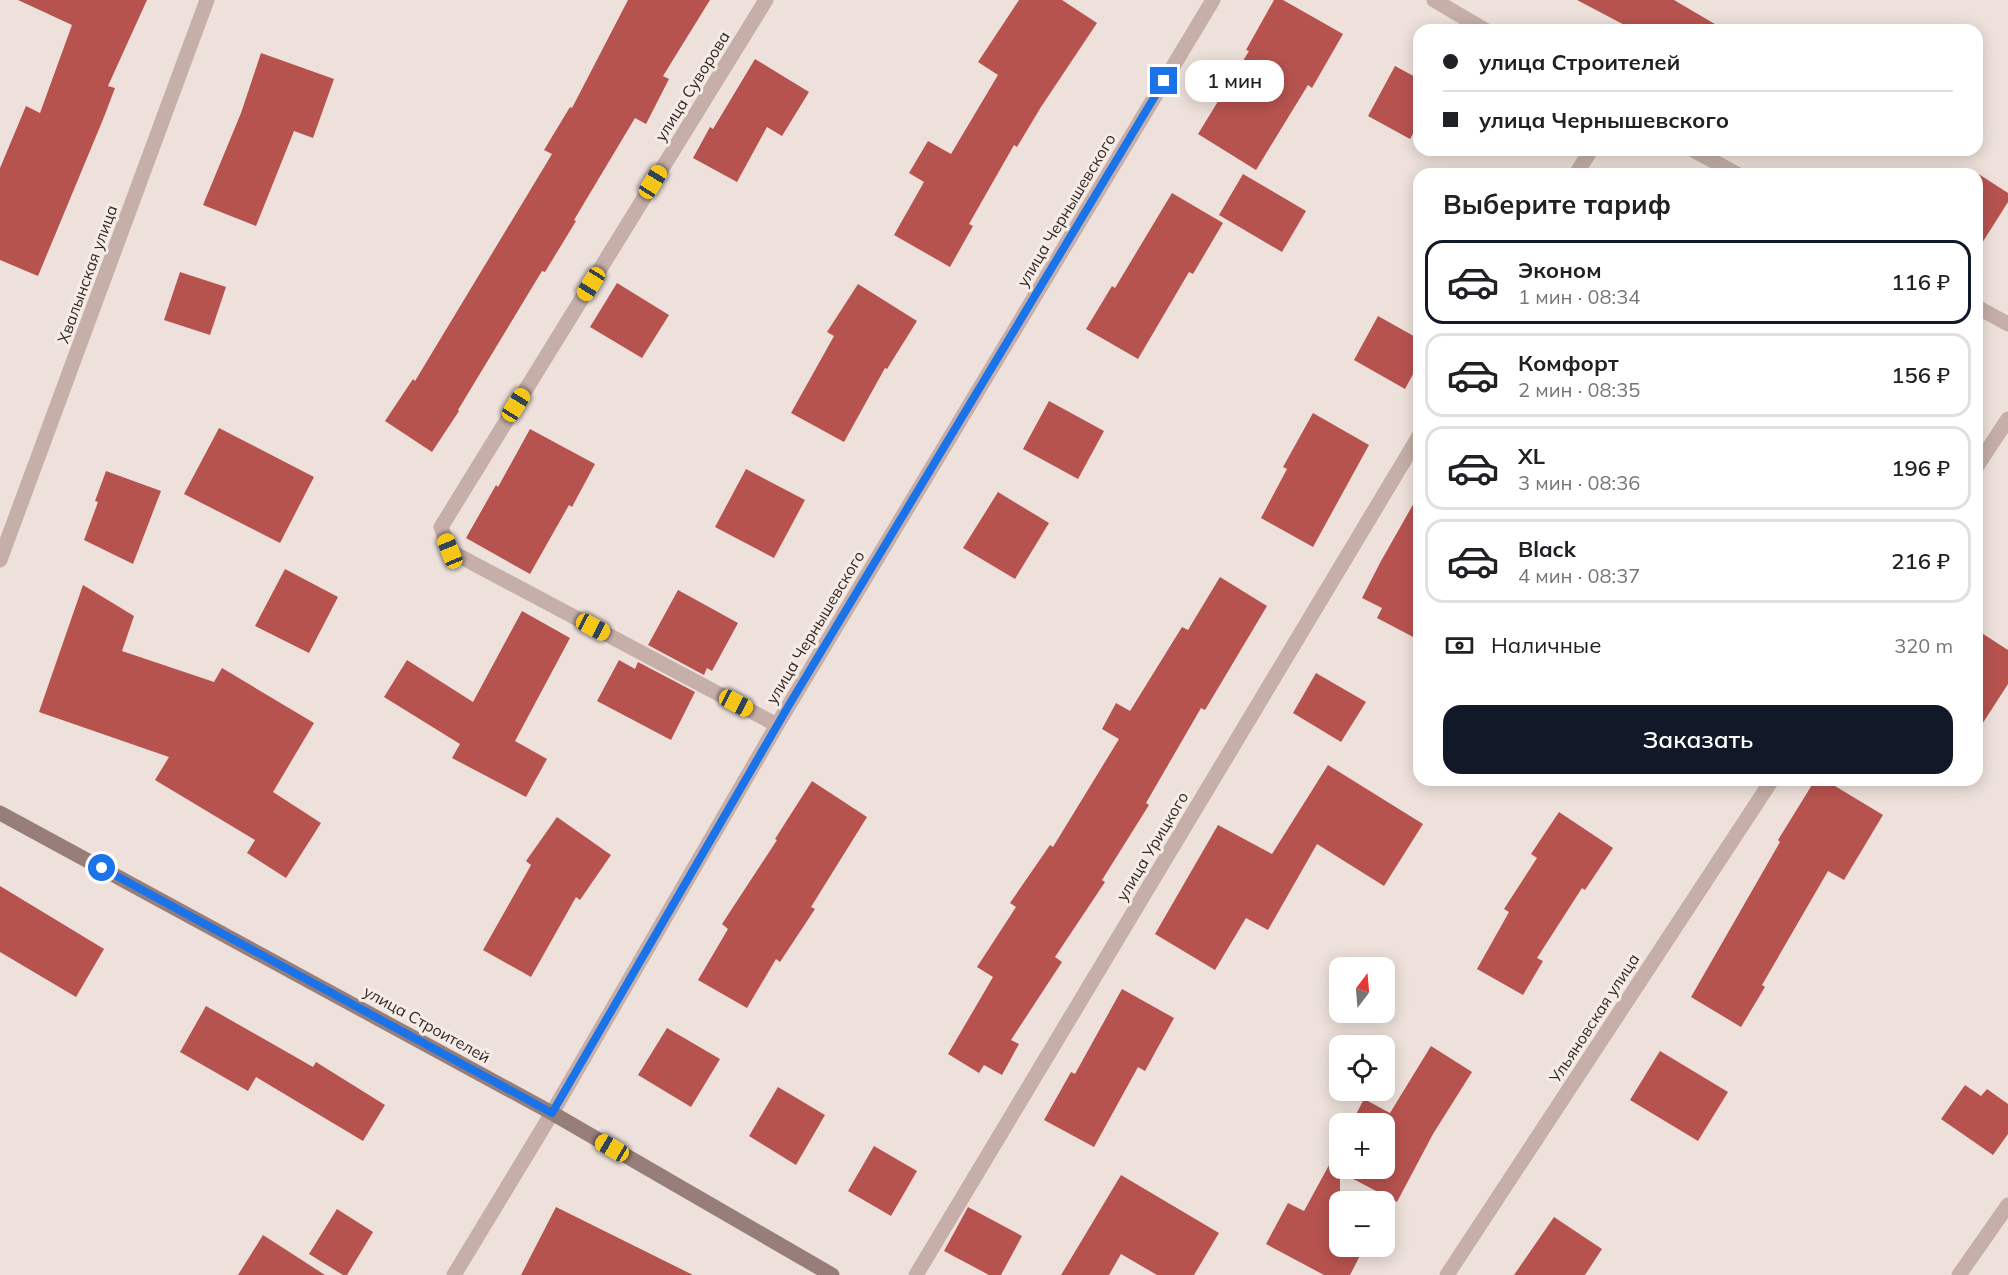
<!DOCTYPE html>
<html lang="ru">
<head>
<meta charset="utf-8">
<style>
	:root { --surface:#fff; --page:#f6f6f6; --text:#202124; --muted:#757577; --line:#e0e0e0; --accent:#111827 }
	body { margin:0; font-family:Mulish,sans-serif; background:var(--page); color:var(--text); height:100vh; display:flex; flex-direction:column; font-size:22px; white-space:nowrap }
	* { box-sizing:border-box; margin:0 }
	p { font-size:20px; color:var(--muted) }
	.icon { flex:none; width:33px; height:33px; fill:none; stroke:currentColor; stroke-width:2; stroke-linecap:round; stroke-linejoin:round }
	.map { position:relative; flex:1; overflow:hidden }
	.details { position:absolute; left:1413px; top:168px; width:570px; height:618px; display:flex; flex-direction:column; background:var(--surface); border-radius:18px; box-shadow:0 3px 15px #0003 }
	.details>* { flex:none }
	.hud { position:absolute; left:1413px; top:24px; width:570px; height:132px; border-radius:18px; box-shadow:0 3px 15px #0003; display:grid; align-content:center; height:132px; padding:0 30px; background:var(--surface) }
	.needle { width:39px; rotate:16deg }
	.controls { position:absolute; left:1329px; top:957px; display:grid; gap:12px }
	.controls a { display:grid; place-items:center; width:66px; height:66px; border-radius:12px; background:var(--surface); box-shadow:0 3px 15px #0003; font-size:30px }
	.end { position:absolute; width:27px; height:27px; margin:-14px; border:8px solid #1a73e8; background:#fff; box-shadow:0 0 0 3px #fff }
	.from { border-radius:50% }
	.bubble { position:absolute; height:42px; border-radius:18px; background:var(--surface); box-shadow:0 3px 15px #0003; font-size:20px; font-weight:600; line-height:42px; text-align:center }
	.car { position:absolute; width:18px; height:36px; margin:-18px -9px; border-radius:8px; box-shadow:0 0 4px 2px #0007; background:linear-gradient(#f5c518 24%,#345 0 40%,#f5c518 0 76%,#345 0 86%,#f5c518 0) }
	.hud b { display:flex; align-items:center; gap:21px; height:57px; font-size:22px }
	.hud b+b { border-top:2px solid var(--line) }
	.hud i { width:15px; height:15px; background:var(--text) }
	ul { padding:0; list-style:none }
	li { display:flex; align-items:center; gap:18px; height:84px; margin:0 12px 9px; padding:0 18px; border:3px solid var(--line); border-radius:18px }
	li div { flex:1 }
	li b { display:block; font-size:22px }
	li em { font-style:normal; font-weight:600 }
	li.on { border-color:var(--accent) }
	li>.icon { width:54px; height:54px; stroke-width:1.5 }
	h2 { padding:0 30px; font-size:27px; line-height:72px }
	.pay { display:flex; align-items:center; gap:15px; height:66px; padding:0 30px; font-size:22px }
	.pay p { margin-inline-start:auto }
	.button { display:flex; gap:12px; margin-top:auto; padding:12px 30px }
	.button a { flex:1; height:69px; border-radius:18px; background:var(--accent); color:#fff; font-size:24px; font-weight:600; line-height:69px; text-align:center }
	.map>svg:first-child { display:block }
</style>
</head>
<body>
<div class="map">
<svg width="2008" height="1275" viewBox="0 0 2008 1275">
	<rect width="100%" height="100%" fill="#eee1db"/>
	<g fill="#b7534f">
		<path d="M 18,0 L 147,0 L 108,86 L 115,88 L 104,117 L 38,276 L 0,260 L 0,168 L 26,106 L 40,113 L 72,25 Z"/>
		<path d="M 628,0 L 710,0 L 663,76 L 669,79 L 646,124 L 635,118 L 574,220 L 576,221 L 545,272 L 542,271 L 458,410 L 459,411 L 432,452 L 385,421 L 413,379 L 415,381 L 552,154 L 544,150 L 570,107 L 572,108 Z"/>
		<path d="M 1019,0 L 1062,0 L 1097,23 L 1041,107 L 1017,147 L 1014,145 L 969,224 L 973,226 L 950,267 L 894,235 L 924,182 L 909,173 L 928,141 L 951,154 L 998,75 L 978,62 Z"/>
		<path d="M 1274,0 L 1283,0 L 1343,34 L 1312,88 L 1308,85 L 1256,170 L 1198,134 L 1249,51 L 1246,50 Z"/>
		<path d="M 1577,0 L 1674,0 L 1725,30 L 1634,30 Z"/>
		<path d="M 261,53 L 334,79 L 313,138 L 294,131 L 256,226 L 203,205 L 241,113 Z"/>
		<path d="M 755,59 L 809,92 L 782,136 L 767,127 L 737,182 L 693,158 L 710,127 L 713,129 Z"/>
		<path d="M 1395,66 L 1419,79 L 1419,123 L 1410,139 L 1368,116 Z"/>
		<path d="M 1977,173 L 2008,193 L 2008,202 L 1977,251 Z"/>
		<path d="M 1243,174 L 1306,211 L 1282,252 L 1219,215 Z"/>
		<path d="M 1172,193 L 1223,223 L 1193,274 L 1189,272 L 1138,359 L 1086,329 L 1112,286 L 1115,288 Z"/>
		<path d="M 180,272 L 226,287 L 210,335 L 164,320 Z"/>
		<path d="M 617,283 L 669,315 L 642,358 L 590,327 Z"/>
		<path d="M 858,284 L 917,321 L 887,369 L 885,368 L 844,442 L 791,413 L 834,336 L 827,332 Z"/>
		<path d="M 1378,316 L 1419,339 L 1419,363 L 1405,389 L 1354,360 Z"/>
		<path d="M 1049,401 L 1104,431 L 1078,479 L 1023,449 Z"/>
		<path d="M 1313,413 L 1369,445 L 1313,547 L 1261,518 L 1287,469 L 1283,467 Z"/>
		<path d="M 219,428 L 314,477 L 280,543 L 184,494 Z"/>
		<path d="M 530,429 L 595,464 L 572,507 L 569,505 L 530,574 L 466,538 L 496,485 L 498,487 Z"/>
		<path d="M 746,469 L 805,500 L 774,558 L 715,527 Z"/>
		<path d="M 106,471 L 161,491 L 133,564 L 84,540 L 98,502 L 95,501 Z"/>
		<path d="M 998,492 L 1049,523 L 1015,579 L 963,548 Z"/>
		<path d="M 1419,494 L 1419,640 L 1377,618 L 1382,608 L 1362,598 L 1381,561 Z"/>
		<path d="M 285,569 L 338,597 L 309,653 L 255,626 Z"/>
		<path d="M 1220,577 L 1267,606 L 1205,710 L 1201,708 L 1146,803 L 1149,805 L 1102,880 L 1105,882 L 1055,957 L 1062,962 L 1011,1040 L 1019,1044 L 1002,1075 L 984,1065 L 979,1073 L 948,1054 L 993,977 L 977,967 L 1016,907 L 1010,903 L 1050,845 L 1053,847 L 1119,739 L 1102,729 L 1116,703 L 1130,711 L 1182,627 L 1188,630 Z"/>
		<path d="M 83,585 L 134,616 L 122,651 L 214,682 L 222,668 L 314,723 L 273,792 L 321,823 L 286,878 L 247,853 L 255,840 L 155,780 L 169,757 L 39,712 Z"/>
		<path d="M 678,590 L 738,623 L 712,671 L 707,668 L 704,675 L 648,645 Z"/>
		<path d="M 522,611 L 570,638 L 515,741 L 547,759 L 526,797 L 452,758 L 460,744 L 384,697 L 407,660 L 473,702 Z"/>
		<path d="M 1977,630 L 2008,650 L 2008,684 L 1977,732 Z"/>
		<path d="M 619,660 L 635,669 L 638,662 L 695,692 L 671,740 L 597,701 Z"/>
		<path d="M 1316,673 L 1366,702 L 1341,742 L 1293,713 Z"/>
		<path d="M 1328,765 L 1423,824 L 1384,886 L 1317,844 L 1268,930 L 1246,918 L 1215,970 L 1155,934 L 1218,825 L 1272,854 Z"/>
		<path d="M 1815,780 L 1825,780 L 1883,815 L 1844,880 L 1828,871 L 1762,985 L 1765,987 L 1741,1027 L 1691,997 L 1780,842 L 1778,840 Z"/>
		<path d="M 812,781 L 867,817 L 811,907 L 815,909 L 780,962 L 776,959 L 747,1008 L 698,980 L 728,929 L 722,924 L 777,840 L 775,839 Z"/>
		<path d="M 1559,812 L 1613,848 L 1585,890 L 1582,888 L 1537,958 L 1543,961 L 1523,995 L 1477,969 L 1509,912 L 1504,909 L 1537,858 L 1531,854 Z"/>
		<path d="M 557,817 L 611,855 L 580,900 L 576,897 L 531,977 L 483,950 L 531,865 L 526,861 Z"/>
		<path d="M 0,886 L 104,949 L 76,997 L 0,952 Z"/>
		<path d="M 1122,989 L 1174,1018 L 1145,1071 L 1138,1067 L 1094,1147 L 1044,1120 L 1071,1072 L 1075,1074 Z"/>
		<path d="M 206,1006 L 313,1067 L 316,1062 L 385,1105 L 363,1141 L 256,1077 L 248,1091 L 180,1052 Z"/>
		<path d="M 667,1028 L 720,1059 L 691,1107 L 638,1075 Z"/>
		<path d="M 1431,1046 L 1472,1072 L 1433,1134 L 1397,1202 L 1340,1172 L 1340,1246 L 1365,1246 L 1350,1275 L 1324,1275 L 1266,1244 L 1288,1203 L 1304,1211 L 1340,1145 L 1340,1168 L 1384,1168 L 1384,1124 L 1351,1124 L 1364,1099 L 1390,1113 Z"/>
		<path d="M 1660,1051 L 1728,1092 L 1698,1141 L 1630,1100 Z"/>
		<path d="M 1965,1085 L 1981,1096 L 1987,1089 L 2008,1104 L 2008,1134 L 1993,1155 L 1941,1119 Z"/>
		<path d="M 778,1087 L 825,1115 L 796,1165 L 749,1136 Z"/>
		<path d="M 874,1146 L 917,1171 L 891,1216 L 848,1191 Z"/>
		<path d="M 1121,1175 L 1219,1233 L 1194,1275 L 1157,1275 L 1121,1254 L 1109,1275 L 1061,1275 Z"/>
		<path d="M 556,1207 L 693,1275 L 521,1275 Z"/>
		<path d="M 968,1207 L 1022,1236 L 1001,1275 L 989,1275 L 944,1251 Z"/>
		<path d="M 337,1209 L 373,1232 L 347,1275 L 343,1275 L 309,1254 Z"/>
		<path d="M 1554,1217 L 1602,1249 L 1585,1275 L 1514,1275 Z"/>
		<path d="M 263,1235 L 325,1275 L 238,1275 Z"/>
	</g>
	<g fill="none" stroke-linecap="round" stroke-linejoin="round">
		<path stroke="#c5afa8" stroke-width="15" d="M 766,0 L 441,527 L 450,551 L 777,725"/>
		<g stroke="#c5afa8" stroke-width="15">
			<path d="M 1434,0 L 1485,30"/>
			<path d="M 1693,150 L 1737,174"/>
			<path d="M 1576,174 L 1591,150"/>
			<path d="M 1977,307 L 2008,324"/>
			<path d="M 1977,466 L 2008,419"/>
			<path d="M 0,560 L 207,0"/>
			<path d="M 454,1275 L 552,1113 L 777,725 L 1213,0"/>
			<path d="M 916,1275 L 1419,436"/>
			<path d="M 1447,1275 L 1772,780"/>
			<path d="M 1959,1275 L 2008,1205"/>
		</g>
		<path stroke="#987e7a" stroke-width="15" d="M 0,813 L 552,1113 L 832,1275"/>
	</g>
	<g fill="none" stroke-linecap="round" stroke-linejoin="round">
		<path stroke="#1a73e8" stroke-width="8" d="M 102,868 L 552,1113 L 789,705 L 1164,81"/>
	</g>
	<g text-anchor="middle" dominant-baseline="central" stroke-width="6" stroke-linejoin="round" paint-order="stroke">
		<g font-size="16" fill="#322827" stroke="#f6ece6">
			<text transform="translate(692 86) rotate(-58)">улица Суворова</text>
			<text transform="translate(1066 210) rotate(-59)">улица Чернышевского</text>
			<text transform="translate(87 274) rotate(-70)">Хвалынская улица</text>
			<text transform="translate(815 627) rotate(-59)">улица Чернышевского</text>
			<text transform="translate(1152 846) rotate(-59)">улица Урицкого</text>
			<text transform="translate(1594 1018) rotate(-57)">Ульяновская улица</text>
			<text transform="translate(427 1024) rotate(29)">улица Строителей</text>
		</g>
	</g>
</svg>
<div class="controls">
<a><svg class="needle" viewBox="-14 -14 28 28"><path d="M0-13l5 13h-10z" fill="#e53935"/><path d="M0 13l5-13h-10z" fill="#757577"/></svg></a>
<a><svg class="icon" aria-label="locate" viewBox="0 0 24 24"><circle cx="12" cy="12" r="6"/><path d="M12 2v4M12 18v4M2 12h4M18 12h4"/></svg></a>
<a>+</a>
<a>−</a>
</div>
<i class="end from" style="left:102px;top:868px"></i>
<i class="end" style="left:1164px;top:81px"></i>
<div class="bubble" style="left:1185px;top:60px;width:99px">1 мин</div>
<i class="car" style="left:653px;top:182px;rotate:32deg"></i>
<i class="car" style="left:591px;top:284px;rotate:212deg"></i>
<i class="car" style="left:516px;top:405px;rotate:32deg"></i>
<i class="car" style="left:450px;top:551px;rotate:338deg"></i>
<i class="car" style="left:593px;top:627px;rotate:118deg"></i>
<i class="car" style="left:736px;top:703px;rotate:118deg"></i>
<i class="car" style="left:612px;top:1148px;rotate:300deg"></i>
<div class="hud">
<b><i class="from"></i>улица Строителей</b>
<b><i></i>улица Чернышевского</b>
</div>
<section class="details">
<h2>Выберите тариф</h2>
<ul>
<li class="on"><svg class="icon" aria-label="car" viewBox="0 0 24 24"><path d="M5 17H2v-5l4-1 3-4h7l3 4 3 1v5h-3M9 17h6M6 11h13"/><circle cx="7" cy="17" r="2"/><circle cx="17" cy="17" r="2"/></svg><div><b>Эконом</b><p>1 мин · 08:34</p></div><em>116 ₽</em></li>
<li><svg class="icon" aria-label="car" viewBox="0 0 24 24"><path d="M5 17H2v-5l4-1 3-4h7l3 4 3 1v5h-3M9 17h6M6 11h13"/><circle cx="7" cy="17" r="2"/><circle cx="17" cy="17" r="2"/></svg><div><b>Комфорт</b><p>2 мин · 08:35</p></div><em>156 ₽</em></li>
<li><svg class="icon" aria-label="car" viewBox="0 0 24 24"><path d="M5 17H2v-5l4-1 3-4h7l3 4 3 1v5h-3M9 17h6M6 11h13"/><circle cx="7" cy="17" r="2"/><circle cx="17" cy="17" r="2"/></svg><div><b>XL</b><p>3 мин · 08:36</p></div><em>196 ₽</em></li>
<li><svg class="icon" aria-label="car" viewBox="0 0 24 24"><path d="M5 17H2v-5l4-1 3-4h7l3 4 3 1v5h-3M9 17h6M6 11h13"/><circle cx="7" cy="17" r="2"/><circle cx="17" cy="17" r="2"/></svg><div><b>Black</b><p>4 мин · 08:37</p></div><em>216 ₽</em></li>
</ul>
<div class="pay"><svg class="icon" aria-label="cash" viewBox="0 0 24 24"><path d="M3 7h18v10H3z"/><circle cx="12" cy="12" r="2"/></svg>Наличные<p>320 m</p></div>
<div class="button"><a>Заказать</a></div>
</section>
</div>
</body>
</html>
